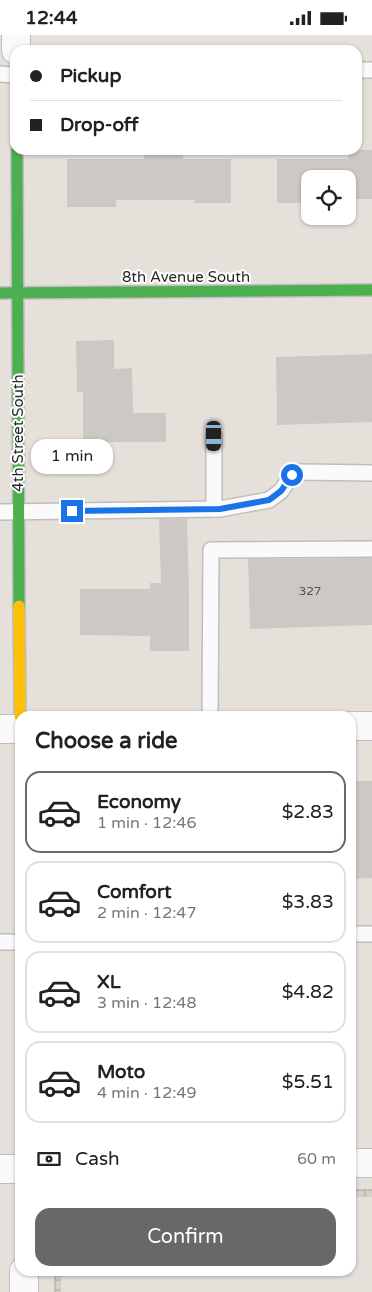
<!DOCTYPE html>
<html lang="en">
<head>
<meta charset="utf-8">
<style>
	:root { --surface:#fff; --page:#f2f2f2; --text:#222; --muted:#767676; --line:#e0e0e0; --accent:#6a6866 }
	body { margin:0; font-family:"Varela Round",sans-serif; background:var(--page); color:var(--text); height:100vh; display:flex; flex-direction:column; font-size:19px; white-space:nowrap }
	* { box-sizing:border-box; margin:0 }
	p { font-size:16px; color:var(--muted) }
	.icon { flex:none; width:28px; height:28px; fill:none; stroke:currentColor; stroke-width:2; stroke-linecap:round; stroke-linejoin:round }
	.map { position:relative; flex:1; overflow:hidden }
	.sheet { position:absolute; left:15px; top:676px; width:341px; height:565px; display:flex; flex-direction:column; background:var(--surface); border-radius:15px; box-shadow:0 1px 4px #0004 }
	.sheet>* { flex:none }
	.guide { position:absolute; left:10px; top:10px; width:352px; height:110px; border-radius:15px; box-shadow:0 1px 4px #0004; display:grid; align-content:center; height:110px; padding:0 20px; background:var(--surface) }
	.buttons { position:absolute; left:301px; top:135px; display:grid; gap:10px }
	.buttons a { display:grid; place-items:center; width:55px; height:55px; border-radius:10px; background:var(--surface); box-shadow:0 1px 4px #0004; font-size:25px }
	.end { position:absolute; width:22px; height:22px; margin:-11px; border:6px solid #1a73e8; background:#fff; box-shadow:0 0 0 2px #fff }
	.from { border-radius:50% }
	.bubble { position:absolute; height:35px; border-radius:15px; background:var(--surface); box-shadow:0 1px 4px #0004; font-size:16px; font-weight:600; line-height:35px; text-align:center }
	.car { position:absolute; width:15px; height:30px; margin:-15px -8px; border-radius:6px; box-shadow:0 0 4px 1px #0007; background:linear-gradient(#222 24%,#8ab4d8 0 40%,#222 0 76%,#8ab4d8 0 86%,#222 0) }
	.guide b { display:flex; align-items:center; gap:18px; height:48px; font-size:19px }
	.guide b+b { border-top:1px solid var(--line) }
	.guide i { width:12px; height:12px; background:var(--text) }
	ul { padding:0; list-style:none }
	li { display:flex; align-items:center; gap:15px; height:82px; margin:0 10px 8px; padding:0 10px; border:2px solid var(--line); border-radius:15px }
	li div { flex:1 }
	li b { display:block; font-size:19px }
	li em { font-style:normal; font-weight:600 }
	li.current { border-color:var(--accent) }
	li>.icon { width:45px; height:45px; stroke-width:1.5 }
	h2 { padding:0 20px; font-size:22px; line-height:60px }
	.pay { display:flex; align-items:center; gap:12px; height:55px; padding:0 20px; font-size:19px }
	.pay p { margin-inline-start:auto }
	.primary-button { display:flex; gap:10px; margin-top:auto; padding:10px 20px }
	.primary-button a { flex:1; height:58px; border-radius:15px; background:var(--accent); color:#fff; font-size:20px; font-weight:600; line-height:58px; text-align:center }
	.status { display:flex; justify-content:space-between; align-items:center; height:35px; padding:0 25px; background:var(--surface); direction:ltr }
	.status svg { height:14px; fill:currentColor }
	.map>svg:first-child { display:block }
</style>
</head>
<body>
<div class="status"><b>12:44</b><svg viewBox="0 0 49 12"><path d="M0 12V9h3v3zM5 12V6h3v6zM10 12V3h3v9zM15 12V0h3v12zM26 1h20v11H26zM47 4h2v5h-2z"/></svg></div>
<div class="map">
<svg width="372" height="1257" viewBox="0 0 372 1257">
	<defs>
		<pattern id="plaza-grid" width="8" height="8" patternUnits="userSpaceOnUse" patternTransform="scale(1.25)"><rect width="8" height="8" fill="#d6d0cb"/><path d="M0 4h8M4 0v8" fill="none" stroke="#b8b3ae"/></pattern>
	</defs>
	<rect width="100%" height="100%" fill="#e6e0db"/>
	<g fill="url(#plaza-grid)">
		<rect x="351" y="1154" width="21" height="8"/>
		<rect x="54" y="1236" width="7" height="21"/>
	</g>
	<g fill="#ccc9c5">
		<path d="M 348,115 L 372,115 L 372,164 L 348,164 L 348,144 L 310,144 L 310,168 L 277,168 L 277,124 L 348,124 Z"/>
		<path d="M 144,119 L 183,119 L 183,124 L 231,124 L 231,168 L 194,168 L 194,165 L 116,165 L 116,172 L 67,172 L 67,124 L 144,124 Z"/>
		<path d="M 114,305 L 114,334 L 132,333 L 133,378 L 166,378 L 166,407 L 83,407 L 83,357 L 77,357 L 76,306 Z"/>
		<path d="M 372,319 L 372,387 L 277,390 L 276,322 Z"/>
		<path d="M 159,484 L 187,484 L 189,557 L 189,616 L 150,616 L 150,601 L 80,600 L 80,554 L 150,554 L 150,548 L 161,548 Z"/>
		<path d="M 372,523 L 372,590 L 250,594 L 248,524 Z"/>
		<path d="M 351,746 L 372,746 L 372,843 L 351,844 Z"/>
	</g>
	<g fill="none" stroke-linecap="round" stroke-linejoin="round">
		<g stroke="#bfbdbd" stroke-width="18">
			<g id="lane">
				<path d="M 358,35 L 372,35"/>
				<path d="M 0,39 L 15,40"/>
				<path d="M 214,401 L 214,474"/>
				<path d="M 0,477 L 220,474 L 269,465 L 281,456 L 292,440 L 301,437 L 372,438"/>
				<path d="M 210,681 L 211,515 L 372,514"/>
				<path d="M 351,899 L 372,899"/>
				<path d="M 0,907 L 20,907"/>
			</g>
		</g>
		<g stroke="#bfbdbd" stroke-width="30">
			<g id="street">
				<path d="M 16,0 L 16,15"/>
				<path d="M 351,691 L 372,691"/>
				<path d="M 0,694 L 20,694"/>
				<path d="M 351,1128 L 372,1128"/>
				<path d="M 0,1134 L 20,1134"/>
				<path d="M 24,1236 L 24,1257"/>
			</g>
		</g>
		<g stroke="#bfbdbd" stroke-width="14">
			<g id="fast">
				<path d="M 17,115 L 19,571"/>
				<path d="M 0,258 L 372,255"/>
			</g>
		</g>
		<g stroke="#bfbdbd" stroke-width="14">
			<path id="slow" d="M 19,571 L 20,681"/>
		</g>
		<use href="#lane" stroke="#fbfafa" stroke-width="15"/>
		<use href="#street" stroke="#fbfafa" stroke-width="28"/>
		<use href="#fast" stroke="#4caf50" stroke-width="11"/>
		<use href="#slow" stroke="#ffc107" stroke-width="11"/>
	</g>
	<g fill="none" stroke-linecap="round" stroke-linejoin="round">
		<path stroke="#1a73e8" stroke-width="6" d="M 72,476 L 220,474 L 269,465 L 281,456 L 292,440"/>
	</g>
	<g text-anchor="middle" dominant-baseline="central" stroke-width="4" stroke-linejoin="round" paint-order="stroke">
		<g font-size="12" fill="#51504f">
			<text x="310" y="556">327</text>
		</g>
		<g font-size="15" fill="#272727" stroke="#fff">
			<text x="186" y="242">8th Avenue South</text>
			<text transform="translate(18 398) rotate(-90)">4th Street South</text>
		</g>
	</g>
</svg>
<div class="buttons">
<a><svg class="icon" aria-label="locate" viewBox="0 0 24 24"><circle cx="12" cy="12" r="6"/><path d="M12 2v4M12 18v4M2 12h4M18 12h4"/></svg></a>
</div>
<i class="end from" style="left:292px;top:440px"></i>
<i class="end" style="left:72px;top:476px"></i>
<div class="bubble" style="left:31px;top:404px;width:82px">1 min</div>
<i class="car" style="left:214px;top:401px;rotate:180deg"></i>
<div class="guide">
<b><i class="from"></i>Pickup</b>
<b><i></i>Drop-off</b>
</div>
<section class="sheet">
<h2>Choose a ride</h2>
<ul>
<li class="current"><svg class="icon" aria-label="car" viewBox="0 0 24 24"><path d="M5 17H2v-5l4-1 3-4h7l3 4 3 1v5h-3M9 17h6M6 11h13"/><circle cx="7" cy="17" r="2"/><circle cx="17" cy="17" r="2"/></svg><div><b>Economy</b><p>1 min · 12:46</p></div><em>$2.83</em></li>
<li><svg class="icon" aria-label="car" viewBox="0 0 24 24"><path d="M5 17H2v-5l4-1 3-4h7l3 4 3 1v5h-3M9 17h6M6 11h13"/><circle cx="7" cy="17" r="2"/><circle cx="17" cy="17" r="2"/></svg><div><b>Comfort</b><p>2 min · 12:47</p></div><em>$3.83</em></li>
<li><svg class="icon" aria-label="car" viewBox="0 0 24 24"><path d="M5 17H2v-5l4-1 3-4h7l3 4 3 1v5h-3M9 17h6M6 11h13"/><circle cx="7" cy="17" r="2"/><circle cx="17" cy="17" r="2"/></svg><div><b>XL</b><p>3 min · 12:48</p></div><em>$4.82</em></li>
<li><svg class="icon" aria-label="car" viewBox="0 0 24 24"><path d="M5 17H2v-5l4-1 3-4h7l3 4 3 1v5h-3M9 17h6M6 11h13"/><circle cx="7" cy="17" r="2"/><circle cx="17" cy="17" r="2"/></svg><div><b>Moto</b><p>4 min · 12:49</p></div><em>$5.51</em></li>
</ul>
<div class="pay"><svg class="icon" aria-label="cash" viewBox="0 0 24 24"><path d="M3 7h18v10H3z"/><circle cx="12" cy="12" r="2"/></svg>Cash<p>60 m</p></div>
<div class="primary-button"><a>Confirm</a></div>
</section>
</div>
</body>
</html>
